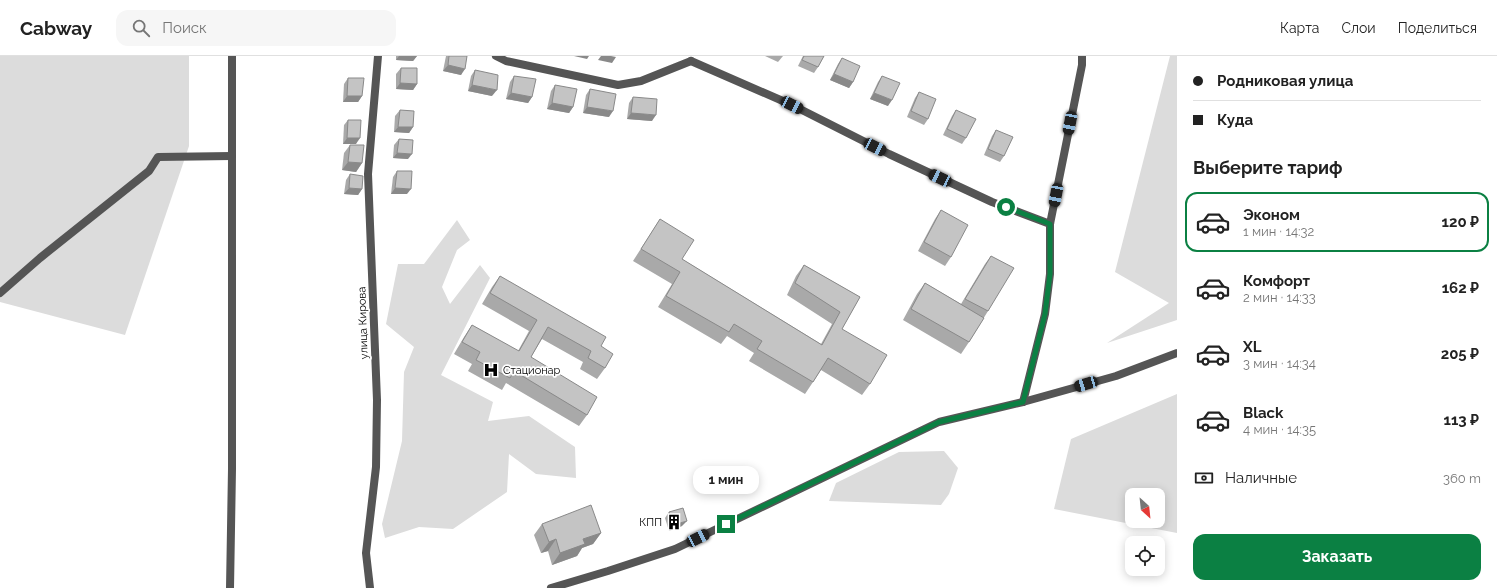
<!DOCTYPE html>
<html lang="ru">
<head>
<meta charset="utf-8">
<style>
	:root { --surface:#fff; --page:#f6f6f6; --text:#222; --muted:#767676; --line:#e0e0e0; --accent:#0b8043 }
	body { margin:0; font-family:Raleway,sans-serif; background:var(--page); color:var(--text); height:100vh; display:flex; flex-direction:column; font-size:15px; white-space:nowrap }
	* { box-sizing:border-box; margin:0 }
	p { font-size:13px; color:var(--muted) }
	.icon { flex:none; width:22px; height:22px; fill:none; stroke:currentColor; stroke-width:2; stroke-linecap:round; stroke-linejoin:round }
	.map { position:relative; flex:1; overflow:hidden }
	.drawer { display:flex; flex-direction:column; background:var(--surface); width:320px }
	.drawer>* { flex:none }
	.banner { display:grid; align-content:center; height:88px; padding:0 16px; background:var(--surface) }
	.needle { width:26px; rotate:153deg }
	.fabs { position:absolute; left:1125px; top:432px; display:grid; gap:8px }
	.fabs a { display:grid; place-items:center; width:40px; height:40px; border-radius:8px; background:var(--surface); box-shadow:0 2px 10px #0003; font-size:20px }
	.end { position:absolute; width:18px; height:18px; margin:-9px; border:5px solid #0b8043; background:#fff; box-shadow:0 0 0 2px #fff }
	.from { border-radius:50% }
	.bubble { position:absolute; height:28px; border-radius:12px; background:var(--surface); box-shadow:0 2px 10px #0003; font-size:13px; font-weight:700; line-height:28px; text-align:center }
	.car { position:absolute; width:12px; height:24px; margin:-12px -6px; border-radius:5px; box-shadow:0 0 3px 1px #0007; background:linear-gradient(#222 24%,#8ab4d8 0 40%,#222 0 76%,#8ab4d8 0 86%,#222 0) }
	.banner b { display:flex; align-items:center; gap:14px; height:38px; font-size:15px }
	.banner b+b { border-top:1px solid var(--line) }
	.banner i { width:10px; height:10px; background:var(--text) }
	ul { padding:0; list-style:none }
	li { display:flex; align-items:center; gap:12px; height:60px; margin:0 8px 6px; padding:0 8px; border:2px solid transparent; border-radius:12px }
	li div { flex:1 }
	li b { display:block; font-size:15px }
	li em { font-style:normal; font-weight:700 }
	li.current { border-color:var(--accent) }
	li>.icon { width:36px; height:36px; stroke-width:1.5 }
	h2 { padding:0 16px; font-size:18px; line-height:48px }
	.pay { display:flex; align-items:center; gap:10px; height:44px; padding:0 16px; font-size:15px }
	.pay p { margin-inline-start:auto }
	.action { display:flex; gap:8px; margin-top:auto; padding:8px 16px }
	.action a { flex:1; height:46px; border-radius:12px; background:var(--accent); color:#fff; font-size:16px; font-weight:700; line-height:46px; text-align:center }
	header { display:flex; align-items:center; gap:24px; box-sizing:border-box; height:56px; padding:0 20px; background:var(--surface); border-bottom:1px solid var(--line) }
	header strong { font-size:19px }
	nav { display:flex; gap:22px; margin-inline-start:auto; font-size:14px }
	.search { width:280px; height:36px; background:var(--page); display:flex; align-items:center; gap:10px; box-sizing:border-box; padding:0 14px; border-radius:12px; color:var(--muted); font-size:15px }
	main { display:flex; flex:1; min-height:0 }
	.map>svg:first-child { display:block }
</style>
</head>
<body>
<header>
<strong>Cabway</strong>
<div class="search"><svg class="icon" aria-label="search" viewBox="0 0 24 24"><circle cx="10" cy="10" r="6"/><path d="M15 15l6 6"/></svg>Поиск</div>
<nav><a>Карта</a><a>Слои</a><a>Поделиться</a></nav>
</header>
<main>
<div class="map">
<svg width="1177" height="532" viewBox="0 0 1177 532">
	<rect width="100%" height="100%" fill="#fff"/>
	<g fill="#dcdcdc" fill-rule="evenodd">
		<path d="M 0,0 L 189,0 L 189,90 L 125,279 L 0,246 Z"/>
		<path d="M 1170,0 L 1177,0 L 1177,264 L 1107,287 L 1169,247 L 1115,216 Z"/>
		<path d="M 457,164 L 470,184 L 457,194 L 442,231 L 450,248 L 480,209 L 490,222 L 441,319 L 493,346 L 488,365 L 529,360 L 575,391 L 576,422 L 536,418 L 509,398 L 507,436 L 453,473 L 419,471 L 385,482 L 382,468 L 402,385 L 404,316 L 414,291 L 386,268 L 398,208 L 424,208 Z"/>
		<path d="M 1177,338 L 1177,477 L 1054,453 L 1071,383 ZM 1132,439 L 1158,439 L 1158,465 L 1132,465 Z"/>
		<path d="M 944,395 L 958,412 L 949,438 L 941,449 L 829,445 L 836,427 L 899,396 Z"/>
	</g>
	<g fill="none" stroke-linecap="round" stroke-linejoin="round">
		<g stroke="#555" stroke-width="8">
			<path d="M 496,0 L 506,5 L 618,29 L 641,25 L 691,5"/>
			<path d="M 691,5 L 792,49 L 889,98 L 992,146 L 1050,168"/>
			<path d="M 0,237 L 40,202 L 149,115 L 158,101 L 232,100"/>
			<path d="M 1023,346 L 1045,258 L 1050,218 L 1050,168 L 1082,9 L 1082,0"/>
			<path d="M 230,532 L 232,413 L 232,0"/>
			<path d="M 370,532 L 366,497 L 376,411 L 377,344 L 368,118 L 378,0"/>
			<path d="M 551,532 L 608,515 L 675,493 L 939,366 L 1023,346 L 1116,320 L 1177,297"/>
		</g>
	</g>
	<g fill="#a9a9a9">
		<path d="M 396,0 L 417,0 L 413,5 L 396,4 Z"/>
		<path d="M 446,0 L 467,0 L 461,19 L 443,15 Z"/>
		<path d="M 765,0 L 783,0 L 778,6 Z"/>
		<path d="M 803,0 L 824,0 L 818,11 L 814,17 L 798,10 Z"/>
		<path d="M 842,2 L 853,26 L 849,32 L 830,24 L 838,8 Z"/>
		<path d="M 401,12 L 417,28 L 413,34 L 396,33 L 396,18 Z"/>
		<path d="M 475,14 L 492,40 L 468,35 L 471,20 Z"/>
		<path d="M 514,20 L 532,41 L 528,47 L 506,43 L 510,26 Z"/>
		<path d="M 882,20 L 888,50 L 870,43 L 878,26 Z"/>
		<path d="M 348,22 L 362,40 L 358,46 L 343,46 L 344,28 Z"/>
		<path d="M 555,29 L 573,51 L 569,57 L 547,53 L 551,35 Z"/>
		<path d="M 590,33 L 609,61 L 583,57 L 586,39 Z"/>
		<path d="M 919,36 L 928,63 L 924,69 L 907,61 L 915,42 Z"/>
		<path d="M 633,41 L 652,65 L 627,63 L 629,47 Z"/>
		<path d="M 400,54 L 413,71 L 409,77 L 394,76 L 395,60 Z"/>
		<path d="M 956,54 L 966,82 L 962,88 L 943,79 L 952,60 Z"/>
		<path d="M 348,64 L 356,88 L 343,88 L 344,69 Z"/>
		<path d="M 996,74 L 1004,100 L 1000,106 L 984,99 L 992,80 Z"/>
		<path d="M 399,83 L 408,103 L 393,102 L 394,89 Z"/>
		<path d="M 350,89 L 362,107 L 356,116 L 342,114 L 344,97 Z"/>
		<path d="M 397,115 L 407,138 L 391,138 L 393,121 Z"/>
		<path d="M 350,118 L 362,133 L 358,139 L 344,138 L 346,124 Z"/>
		<path d="M 941,154 L 951,201 L 945,210 L 918,195 L 935,163 Z"/>
		<path d="M 660,163 L 682,203 L 821,288 L 832,268 L 787,239 L 796,220 L 804,209 L 860,241 L 842,273 L 870,328 L 862,339 L 821,314 L 805,338 L 749,305 L 754,297 L 727,280 L 721,288 L 658,251 L 672,228 L 633,205 Z"/>
		<path d="M 991,200 L 988,255 L 969,286 L 961,298 L 903,264 L 917,238 L 925,227 L 961,248 L 985,208 Z"/>
		<path d="M 500,220 L 601,290 L 605,312 L 597,323 L 580,313 L 583,306 L 542,283 L 531,301 L 587,359 L 579,370 L 506,327 L 502,334 L 468,315 L 472,308 L 454,298 L 464,281 L 472,269 L 518,295 L 529,275 L 482,248 L 492,231 Z"/>
		<path d="M 669,456 L 682,470 L 669,475 L 665,462 Z"/>
		<path d="M 542,468 L 601,477 L 593,488 L 582,492 L 577,500 L 552,509 L 548,495 L 541,497 L 534,479 Z"/>
	</g>
	<g fill="#898989">
		<path d="M 399,0 L 417,0 L 413,5 L 396,4 Z"/>
		<path d="M 574,0 L 589,0 L 587,3 Z"/>
		<path d="M 601,0 L 611,0 L 616,1 L 612,7 L 598,4 Z"/>
		<path d="M 448,9 L 465,13 L 461,19 L 443,15 Z"/>
		<path d="M 834,18 L 853,26 L 849,32 L 830,24 Z"/>
		<path d="M 400,27 L 417,28 L 413,34 L 396,33 Z"/>
		<path d="M 472,29 L 497,34 L 492,40 L 468,35 Z"/>
		<path d="M 511,37 L 532,41 L 528,47 L 506,43 Z"/>
		<path d="M 874,37 L 892,44 L 888,50 L 870,43 Z"/>
		<path d="M 347,40 L 362,40 L 358,46 L 343,46 Z"/>
		<path d="M 552,47 L 573,51 L 569,57 L 547,53 Z"/>
		<path d="M 587,51 L 613,55 L 609,61 L 583,57 Z"/>
		<path d="M 631,57 L 656,59 L 652,65 L 627,63 Z"/>
		<path d="M 398,71 L 413,71 L 409,77 L 394,76 Z"/>
		<path d="M 347,82 L 360,82 L 356,88 L 343,88 Z"/>
		<path d="M 397,97 L 412,98 L 408,103 L 393,102 Z"/>
		<path d="M 348,106 L 362,107 L 356,116 L 342,114 Z"/>
		<path d="M 349,132 L 362,133 L 358,139 L 344,138 Z"/>
		<path d="M 395,132 L 411,133 L 407,138 L 391,138 Z"/>
		<path d="M 687,465 L 682,470 L 669,475 L 673,469 Z"/>
		<path d="M 601,477 L 593,488 L 582,492 L 577,500 L 552,509 L 560,497 L 583,483 Z"/>
		<path d="M 556,483 L 548,495 L 541,497 L 549,486 Z"/>
	</g>
	<g fill="#c4c4c4" stroke="#898989">
		<path d="M 449,0 L 467,0 L 465,13 L 448,9 Z"/>
		<path d="M 804,0 L 824,0 L 818,11 L 802,4 Z"/>
		<path d="M 842,2 L 860,10 L 853,26 L 834,18 Z"/>
		<path d="M 401,12 L 417,12 L 417,28 L 400,27 Z"/>
		<path d="M 475,14 L 498,19 L 497,34 L 472,29 Z"/>
		<path d="M 514,20 L 536,23 L 532,41 L 511,37 Z"/>
		<path d="M 882,20 L 900,27 L 892,44 L 874,37 Z"/>
		<path d="M 348,22 L 364,22 L 362,40 L 347,40 Z"/>
		<path d="M 555,29 L 577,33 L 573,51 L 552,47 Z"/>
		<path d="M 590,33 L 616,38 L 613,55 L 587,51 Z"/>
		<path d="M 919,36 L 936,43 L 928,63 L 911,55 Z"/>
		<path d="M 633,41 L 657,43 L 656,59 L 631,57 Z"/>
		<path d="M 400,54 L 414,55 L 413,71 L 398,71 Z"/>
		<path d="M 956,54 L 976,63 L 966,82 L 947,73 Z"/>
		<path d="M 348,64 L 361,64 L 360,82 L 347,82 Z"/>
		<path d="M 996,74 L 1013,81 L 1004,100 L 988,93 Z"/>
		<path d="M 399,83 L 413,84 L 412,98 L 397,97 Z"/>
		<path d="M 350,89 L 364,89 L 362,107 L 348,106 Z"/>
		<path d="M 397,115 L 412,115 L 411,133 L 395,132 Z"/>
		<path d="M 350,118 L 363,120 L 362,133 L 349,132 Z"/>
		<path d="M 941,154 L 968,169 L 951,201 L 924,186 Z"/>
		<path d="M 660,163 L 694,184 L 682,203 L 822,289 L 840,256 L 795,227 L 804,209 L 860,241 L 842,273 L 887,299 L 870,328 L 828,302 L 813,326 L 757,293 L 762,285 L 734,268 L 729,276 L 666,240 L 680,216 L 641,193 Z"/>
		<path d="M 991,200 L 1014,212 L 988,255 L 965,243 Z"/>
		<path d="M 500,220 L 606,281 L 601,290 L 613,298 L 605,312 L 588,302 L 591,295 L 548,271 L 531,301 L 597,341 L 587,359 L 514,315 L 510,322 L 476,304 L 480,296 L 462,286 L 472,269 L 519,295 L 537,264 L 490,237 Z"/>
		<path d="M 925,227 L 984,262 L 969,286 L 911,253 Z"/>
		<path d="M 591,449 L 601,477 L 583,483 L 585,488 L 560,497 L 556,483 L 549,486 L 542,468 Z"/>
		<path d="M 683,452 L 687,465 L 673,469 L 669,456 Z"/>
	</g>
	<g fill="none" stroke-linecap="round" stroke-linejoin="round">
		<path stroke="#0b8043" stroke-width="5" d="M 726,468 L 939,366 L 1023,346 L 1045,258 L 1050,218 L 1050,168 L 1006,151"/>
	</g>
	<defs>
		<g id="hospital-bare" transform="scale(1.2)"><path d="M-5-5h3v3.5h4V-5h3V5h-3V1.5h-4V5h-3Z" fill="#000" stroke="#fff" stroke-width="2.5" paint-order="stroke"/></g>
		<g id="building-bare" transform="scale(1.2)"><path d="M-4-6H4V6H1V3H-1V6H-4ZM-2.5-4.3h1.7v1.8h-1.7ZM.8-4.3h1.7v1.8H.8ZM-2.5-1h1.7V.8h-1.7ZM.8-1h1.7V.8H.8Z" fill="#000" stroke="#fff" stroke-width="2.5" paint-order="stroke"/></g>
	</defs>
	<g fill-rule="evenodd">
		<use href="#hospital-bare" x="491" y="314"/>
		<use href="#building-bare" x="674" y="466"/>
	</g>
	<g text-anchor="middle" dominant-baseline="central" stroke-width="3.5" stroke-linejoin="round" paint-order="stroke">
		<g font-size="11" fill="#000" stroke="#fff">
			<text transform="translate(363 267) rotate(-92)">улица Кирова</text>
		</g>
		<g font-size="11" fill="#000" stroke="#fff" text-anchor="start">
			<text x="503" y="314">Стационар</text>
			<text x="662" y="466" text-anchor="end">КПП</text>
		</g>
	</g>
</svg>
<div class="fabs">
<a><svg class="needle" viewBox="-14 -14 28 28"><path d="M0-13l5 13h-10z" fill="#e53935"/><path d="M0 13l5-13h-10z" fill="#767676"/></svg></a>
<a><svg class="icon" aria-label="locate" viewBox="0 0 24 24"><circle cx="12" cy="12" r="6"/><path d="M12 2v4M12 18v4M2 12h4M18 12h4"/></svg></a>
</div>
<i class="end from" style="left:1006px;top:151px"></i>
<i class="end" style="left:726px;top:468px"></i>
<div class="bubble" style="left:693px;top:410px;width:66px">1 мин</div>
<i class="car" style="left:792px;top:49px;rotate:117deg"></i>
<i class="car" style="left:1070px;top:67px;rotate:191deg"></i>
<i class="car" style="left:875px;top:91px;rotate:117deg"></i>
<i class="car" style="left:940px;top:122px;rotate:295deg"></i>
<i class="car" style="left:1056px;top:139px;rotate:191deg"></i>
<i class="car" style="left:1086px;top:328px;rotate:254deg"></i>
<i class="car" style="left:698px;top:482px;rotate:64deg"></i>
</div>
<section class="drawer">
<div class="banner">
<b><i class="from"></i>Родниковая улица</b>
<b><i></i>Куда</b>
</div>
<h2>Выберите тариф</h2>
<ul>
<li class="current"><svg class="icon" aria-label="car" viewBox="0 0 24 24"><path d="M5 17H2v-5l4-1 3-4h7l3 4 3 1v5h-3M9 17h6M6 11h13"/><circle cx="7" cy="17" r="2"/><circle cx="17" cy="17" r="2"/></svg><div><b>Эконом</b><p>1 мин · 14:32</p></div><em>120 ₽</em></li>
<li><svg class="icon" aria-label="car" viewBox="0 0 24 24"><path d="M5 17H2v-5l4-1 3-4h7l3 4 3 1v5h-3M9 17h6M6 11h13"/><circle cx="7" cy="17" r="2"/><circle cx="17" cy="17" r="2"/></svg><div><b>Комфорт</b><p>2 мин · 14:33</p></div><em>162 ₽</em></li>
<li><svg class="icon" aria-label="car" viewBox="0 0 24 24"><path d="M5 17H2v-5l4-1 3-4h7l3 4 3 1v5h-3M9 17h6M6 11h13"/><circle cx="7" cy="17" r="2"/><circle cx="17" cy="17" r="2"/></svg><div><b>XL</b><p>3 мин · 14:34</p></div><em>205 ₽</em></li>
<li><svg class="icon" aria-label="car" viewBox="0 0 24 24"><path d="M5 17H2v-5l4-1 3-4h7l3 4 3 1v5h-3M9 17h6M6 11h13"/><circle cx="7" cy="17" r="2"/><circle cx="17" cy="17" r="2"/></svg><div><b>Black</b><p>4 мин · 14:35</p></div><em>113 ₽</em></li>
</ul>
<div class="pay"><svg class="icon" aria-label="cash" viewBox="0 0 24 24"><path d="M3 7h18v10H3z"/><circle cx="12" cy="12" r="2"/></svg>Наличные<p>360 m</p></div>
<div class="action"><a>Заказать</a></div>
</section>
</main>
</body>
</html>
